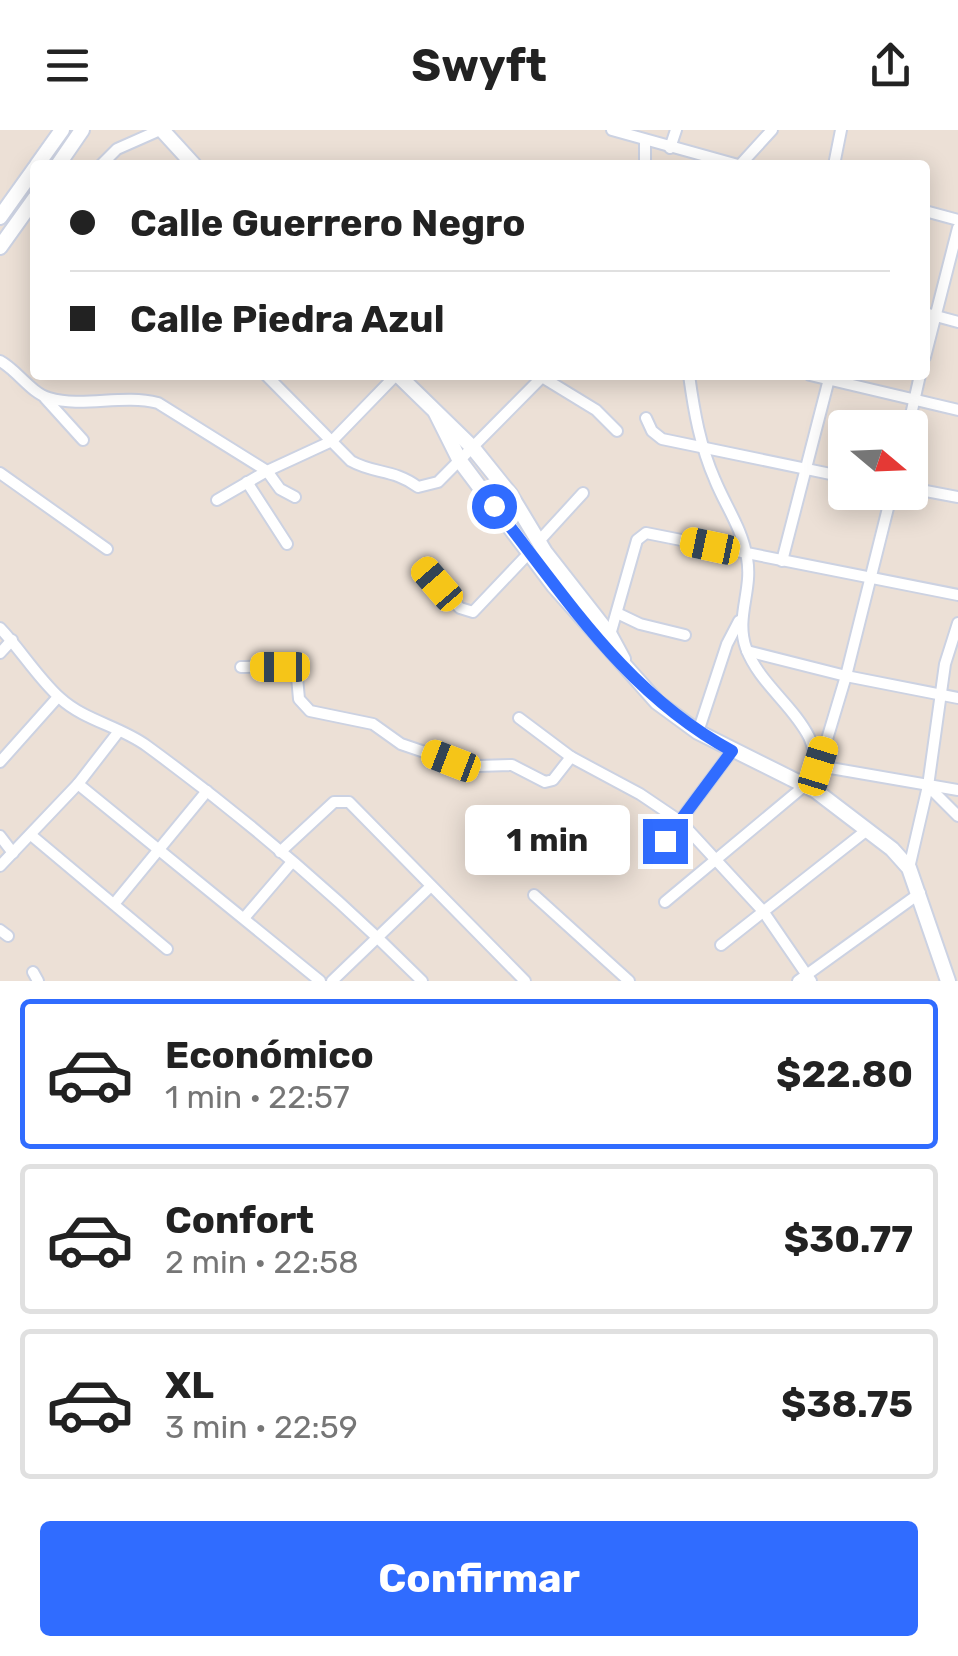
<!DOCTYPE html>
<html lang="es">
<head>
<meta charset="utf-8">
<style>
	:root { --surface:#fff; --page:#f6f6f6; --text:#222; --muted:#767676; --line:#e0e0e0; --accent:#306cff }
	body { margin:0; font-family:Rubik,sans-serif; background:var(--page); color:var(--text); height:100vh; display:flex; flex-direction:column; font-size:38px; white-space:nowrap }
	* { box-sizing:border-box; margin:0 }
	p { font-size:32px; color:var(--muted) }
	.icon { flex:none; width:55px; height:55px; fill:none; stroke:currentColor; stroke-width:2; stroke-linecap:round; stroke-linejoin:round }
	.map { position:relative; height:851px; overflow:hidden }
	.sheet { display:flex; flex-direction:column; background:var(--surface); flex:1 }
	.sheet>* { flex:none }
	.hud { position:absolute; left:30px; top:30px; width:900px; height:220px; border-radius:10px; box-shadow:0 5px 25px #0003; display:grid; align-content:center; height:220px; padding:0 40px; background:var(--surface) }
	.needle { width:65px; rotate:109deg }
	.buttons { position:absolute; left:828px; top:280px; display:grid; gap:20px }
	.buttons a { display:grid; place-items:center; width:100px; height:100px; border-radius:10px; background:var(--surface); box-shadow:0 5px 25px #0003; font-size:50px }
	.end { position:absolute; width:45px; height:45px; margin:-22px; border:12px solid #306cff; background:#fff; box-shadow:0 0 0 5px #fff }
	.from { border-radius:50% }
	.bubble { position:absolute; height:70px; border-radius:10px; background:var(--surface); box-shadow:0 5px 25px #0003; font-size:32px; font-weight:700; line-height:70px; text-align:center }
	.car { position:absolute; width:30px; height:60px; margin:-30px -15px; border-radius:12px; box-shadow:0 0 8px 2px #0007; background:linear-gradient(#f5c518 24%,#345 0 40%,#f5c518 0 76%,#345 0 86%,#f5c518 0) }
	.hud b { display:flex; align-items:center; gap:35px; height:95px; font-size:38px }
	.hud b+b { border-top:2px solid var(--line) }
	.hud i { width:25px; height:25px; background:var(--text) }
	ul { padding:18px 0 0; list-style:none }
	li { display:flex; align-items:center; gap:30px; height:150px; margin:0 20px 15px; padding:0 20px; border:5px solid var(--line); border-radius:10px }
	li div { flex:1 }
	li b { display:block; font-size:38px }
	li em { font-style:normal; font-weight:700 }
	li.active { border-color:var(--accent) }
	li>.icon { width:90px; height:90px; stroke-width:1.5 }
	.button { display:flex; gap:20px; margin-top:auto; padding:20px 40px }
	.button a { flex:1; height:115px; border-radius:10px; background:var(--accent); color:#fff; font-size:40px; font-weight:700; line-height:115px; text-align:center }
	header { display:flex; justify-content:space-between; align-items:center; height:130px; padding:0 40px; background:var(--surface); font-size:45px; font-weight:700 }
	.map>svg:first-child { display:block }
</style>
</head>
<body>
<header><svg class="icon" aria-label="menu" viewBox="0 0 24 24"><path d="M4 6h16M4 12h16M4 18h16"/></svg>Swyft<svg class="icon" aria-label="share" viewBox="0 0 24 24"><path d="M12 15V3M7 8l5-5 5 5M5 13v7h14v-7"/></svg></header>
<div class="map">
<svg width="958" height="851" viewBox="0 0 958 851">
	<rect width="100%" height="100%" fill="#ece0d6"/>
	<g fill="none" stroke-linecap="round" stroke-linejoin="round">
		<g stroke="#ccd2e2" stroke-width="14">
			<g id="street">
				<path d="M 612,0 L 738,35"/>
				<path d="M 645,11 L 645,35"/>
				<path d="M 670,18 L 676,0"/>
				<path d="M 101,35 L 117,19 L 160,0"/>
				<path d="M 740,35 L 772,0"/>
				<path d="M 834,35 L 841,0"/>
				<path d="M 925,81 L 958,90"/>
				<path d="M 925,183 L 958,192"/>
				<path d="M 925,227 L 958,98"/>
				<path d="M 0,231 C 17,240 31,263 49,268 C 83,278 122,264 158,273 L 267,341 L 332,311 L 396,245"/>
				<path d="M 266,245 L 351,331 C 374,344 394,339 418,357 L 438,352 L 544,245"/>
				<path d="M 689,245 C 694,281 700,316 715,350 C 726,377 742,398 747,428 C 753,460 735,487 746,518 C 759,553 793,575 809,607 C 813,616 815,627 819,636"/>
				<path d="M 810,245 L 958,280"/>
				<path d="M 542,247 L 596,280 L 617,301"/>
				<path d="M 45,268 L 83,310"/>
				<path d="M 646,288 L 652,301 L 662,309 L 845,347"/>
				<path d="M 908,298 L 920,245"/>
				<path d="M 0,343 L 107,419"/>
				<path d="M 247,352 L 287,414"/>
				<path d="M 910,358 L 958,367"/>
				<path d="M 217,370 L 267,341 L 280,359 L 295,367"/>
				<path d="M 539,411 L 583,363"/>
				<path d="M 782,431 L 830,245"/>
				<path d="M 423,438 L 460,478 L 473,482 L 529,423"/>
				<path d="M 617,483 L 640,494 L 685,505"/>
				<path d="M 0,498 C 21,520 37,547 60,568 C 85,591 120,596 147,616 C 244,687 337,766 422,851"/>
				<path d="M 610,505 L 637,410 L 646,403 L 958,465"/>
				<path d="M 747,521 L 846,546 L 958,568"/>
				<path d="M 0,523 L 12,510"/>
				<path d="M 241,537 C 260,537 283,533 297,547 L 299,569 L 310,581 L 373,594 L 401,614 L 451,631 L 478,636 L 512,635 L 545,652 L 553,650 L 571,627"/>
				<path d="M 519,588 L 571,627 L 640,664 L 680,691 L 763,781 L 811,851"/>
				<path d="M 698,602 L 727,514 L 739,491"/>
				<path d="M 0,632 L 58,567"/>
				<path d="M 819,636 L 958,660"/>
				<path d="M 78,654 L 320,851"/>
				<path d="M 929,657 L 958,686"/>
				<path d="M 816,661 L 819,636 L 846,546 L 892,362"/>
				<path d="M 31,705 L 167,819"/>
				<path d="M 0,706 L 13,723"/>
				<path d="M 280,722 L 334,672 L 349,672 L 525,851"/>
				<path d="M 650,731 L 732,621"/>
				<path d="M 0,736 L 78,654 L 119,601"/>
				<path d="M 909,738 L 928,656 L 945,534 L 958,493"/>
				<path d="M 534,765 L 629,851"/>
				<path d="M 665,772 L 803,657"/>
				<path d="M 114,774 L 207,661"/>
				<path d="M 245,787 L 292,732"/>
				<path d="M 0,800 L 8,806"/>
				<path d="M 721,815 L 867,700"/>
				<path d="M 33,842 L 38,851"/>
				<path d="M 332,851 L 430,757"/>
				<path d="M 798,851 L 920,763"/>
			</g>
		</g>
		<g stroke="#ccd2e2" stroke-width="18">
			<g id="secondary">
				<path d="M 162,0 L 194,35"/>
				<path d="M 37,35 L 62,0"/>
				<path d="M 58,35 L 82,0"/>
				<path d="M 0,87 L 35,38"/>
				<path d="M 0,117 L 35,68"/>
				<path d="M 398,245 L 473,318 L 510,364 L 545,422 L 610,505 L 623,529"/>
				<path d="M 436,283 L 460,331 L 554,456 L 657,572 L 698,602 L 816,661 L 892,719 L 909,738 L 948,851"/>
			</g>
		</g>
		<use href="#street" stroke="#fff" stroke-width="10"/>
		<use href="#secondary" stroke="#fff" stroke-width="14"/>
	</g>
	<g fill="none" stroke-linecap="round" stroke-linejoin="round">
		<path stroke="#306cff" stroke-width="12" d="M 494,376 C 567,468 625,563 732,621 L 665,711"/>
	</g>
</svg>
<div class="buttons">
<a><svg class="needle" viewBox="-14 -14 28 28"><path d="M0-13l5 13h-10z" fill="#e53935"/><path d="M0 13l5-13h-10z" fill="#767676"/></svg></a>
</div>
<i class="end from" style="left:494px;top:376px"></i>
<i class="end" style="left:665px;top:711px"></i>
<div class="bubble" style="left:465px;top:675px;width:165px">1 min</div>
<i class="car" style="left:710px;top:416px;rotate:282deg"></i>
<i class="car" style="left:437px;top:454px;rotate:319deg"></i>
<i class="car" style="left:280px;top:537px;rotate:270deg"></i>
<i class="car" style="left:451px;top:631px;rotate:291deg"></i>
<i class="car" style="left:818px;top:636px;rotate:17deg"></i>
<div class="hud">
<b><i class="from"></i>Calle Guerrero Negro</b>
<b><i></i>Calle Piedra Azul</b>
</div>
</div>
<section class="sheet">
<ul>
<li class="active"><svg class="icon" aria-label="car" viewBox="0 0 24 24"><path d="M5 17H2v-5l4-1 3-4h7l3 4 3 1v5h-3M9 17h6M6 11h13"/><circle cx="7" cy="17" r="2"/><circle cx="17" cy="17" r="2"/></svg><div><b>Económico</b><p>1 min · 22:57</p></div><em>$22.80</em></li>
<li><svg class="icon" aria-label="car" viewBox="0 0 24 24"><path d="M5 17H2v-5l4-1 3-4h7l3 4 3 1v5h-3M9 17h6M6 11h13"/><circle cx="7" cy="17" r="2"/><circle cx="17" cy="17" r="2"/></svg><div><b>Confort</b><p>2 min · 22:58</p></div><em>$30.77</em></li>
<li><svg class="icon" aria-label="car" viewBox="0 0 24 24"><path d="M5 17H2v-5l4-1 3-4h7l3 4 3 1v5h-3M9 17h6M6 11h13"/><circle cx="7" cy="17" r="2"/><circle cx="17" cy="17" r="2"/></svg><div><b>XL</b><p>3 min · 22:59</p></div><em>$38.75</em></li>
</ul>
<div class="button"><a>Confirmar</a></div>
</section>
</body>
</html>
